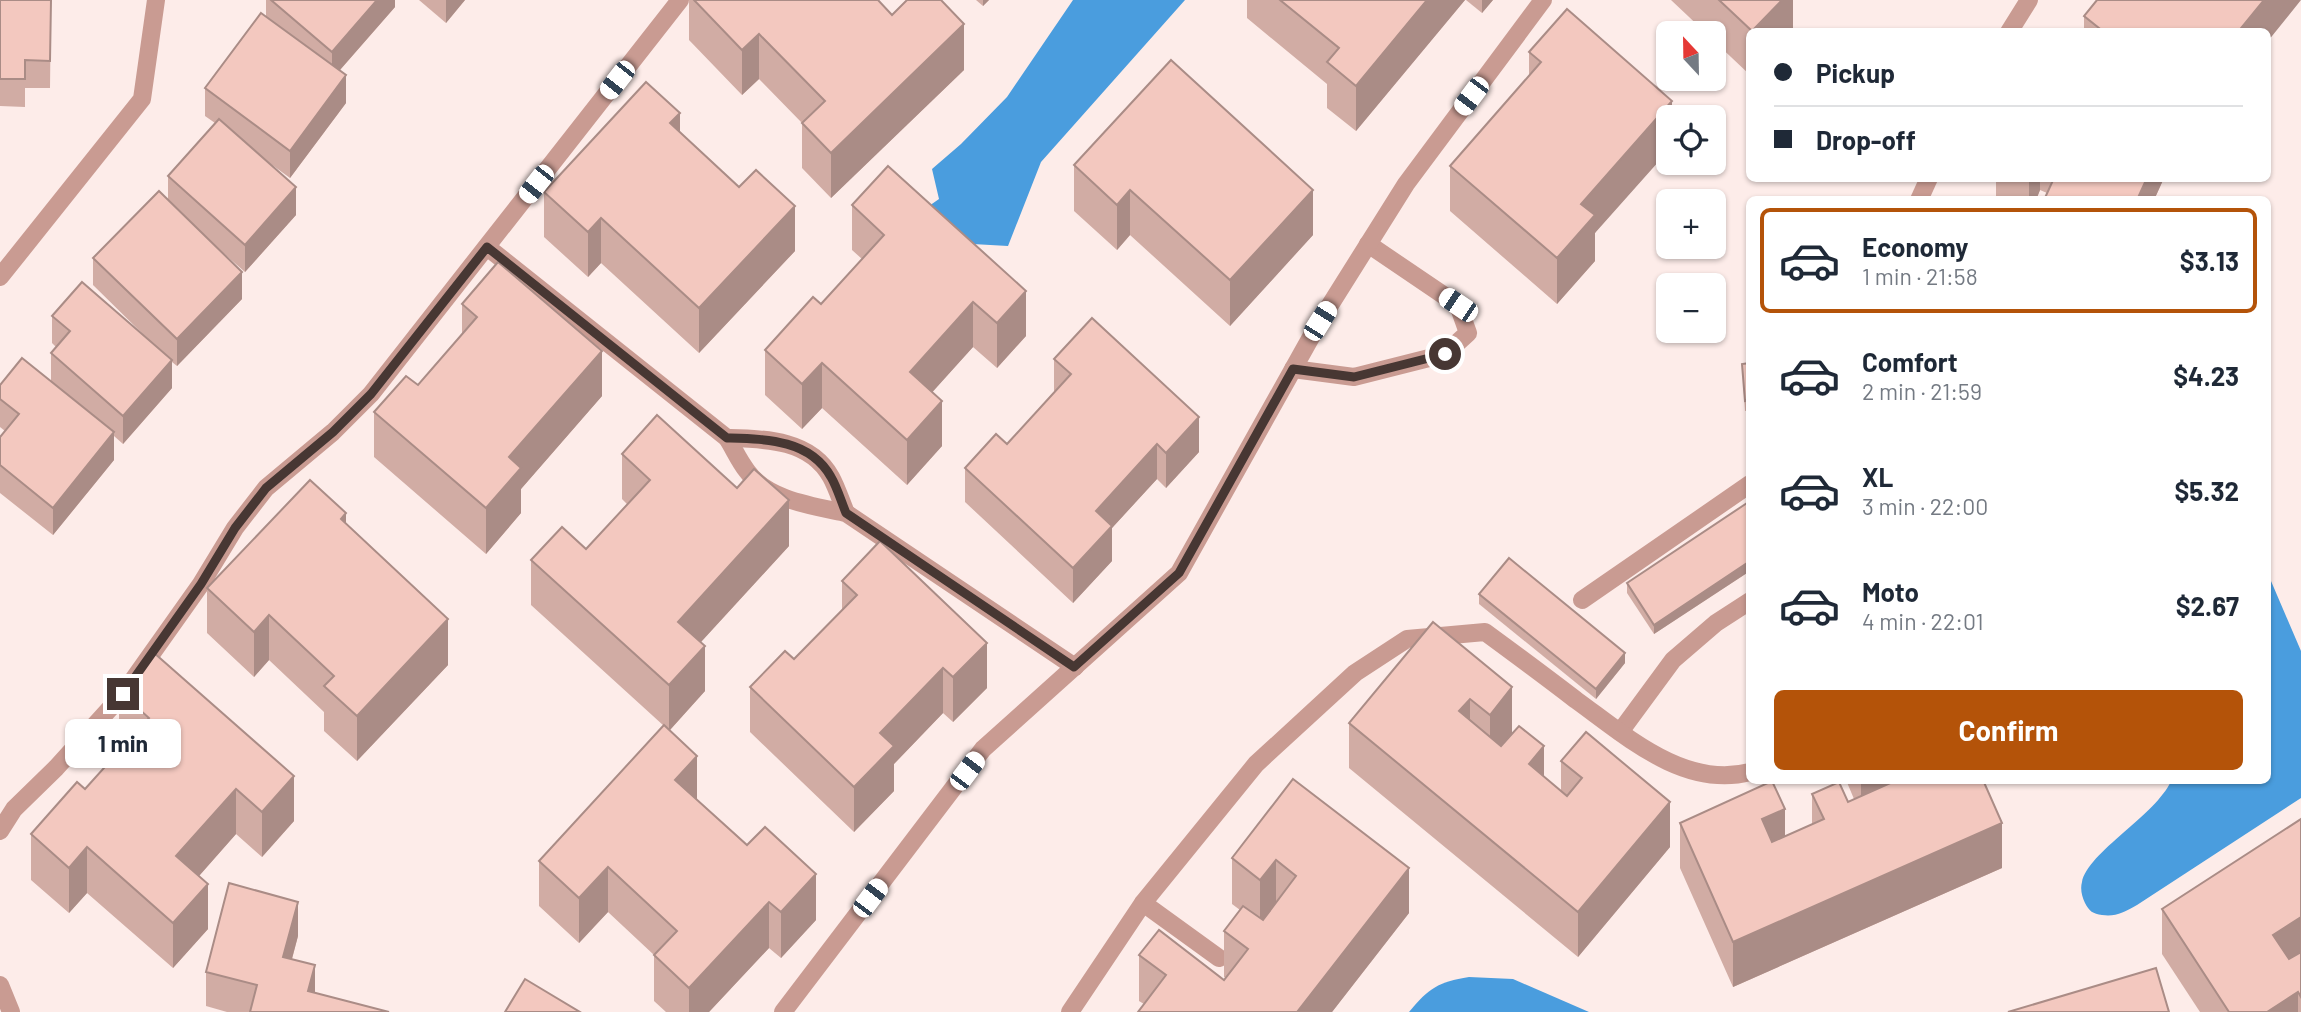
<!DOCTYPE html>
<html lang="en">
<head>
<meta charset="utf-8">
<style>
	:root { --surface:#fff; --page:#f2f2f3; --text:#1f2937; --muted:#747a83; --line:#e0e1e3; --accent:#b45309 }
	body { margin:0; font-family:Barlow,sans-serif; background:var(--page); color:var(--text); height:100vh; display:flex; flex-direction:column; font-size:26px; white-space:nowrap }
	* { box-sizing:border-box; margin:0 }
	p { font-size:23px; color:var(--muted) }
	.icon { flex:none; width:38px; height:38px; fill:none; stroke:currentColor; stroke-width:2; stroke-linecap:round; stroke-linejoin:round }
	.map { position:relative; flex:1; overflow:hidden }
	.side { position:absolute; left:1746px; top:196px; width:525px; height:588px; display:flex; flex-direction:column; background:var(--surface); border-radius:10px; box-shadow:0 2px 5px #0004 }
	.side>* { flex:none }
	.hud { position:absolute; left:1746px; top:28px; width:525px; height:154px; border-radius:10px; box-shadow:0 2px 5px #0004; display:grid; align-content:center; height:154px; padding:0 28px; background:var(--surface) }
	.needle { width:46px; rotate:338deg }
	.tools { position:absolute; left:1656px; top:21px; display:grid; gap:14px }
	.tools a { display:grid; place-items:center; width:70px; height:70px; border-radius:10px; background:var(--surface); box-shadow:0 2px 5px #0004; font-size:35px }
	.end { position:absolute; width:32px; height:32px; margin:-16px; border:9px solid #473733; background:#fff; box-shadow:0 0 0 4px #fff }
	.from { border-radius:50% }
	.bubble { position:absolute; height:49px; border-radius:10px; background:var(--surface); box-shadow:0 2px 5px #0004; font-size:23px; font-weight:700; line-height:49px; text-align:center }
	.car { position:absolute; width:21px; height:42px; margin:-21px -10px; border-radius:9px; box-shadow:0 0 5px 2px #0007; background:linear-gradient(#fff 24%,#345 0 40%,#fff 0 76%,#345 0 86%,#fff 0) }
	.hud b { display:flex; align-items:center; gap:24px; height:66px; font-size:26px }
	.hud b+b { border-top:2px solid var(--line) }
	.hud i { width:18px; height:18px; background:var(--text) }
	ul { padding:12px 0 0; list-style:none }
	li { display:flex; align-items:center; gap:21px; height:105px; margin:0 14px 10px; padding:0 14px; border:4px solid transparent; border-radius:10px }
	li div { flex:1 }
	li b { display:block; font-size:26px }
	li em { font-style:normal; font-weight:700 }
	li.current { border-color:var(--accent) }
	li>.icon { width:63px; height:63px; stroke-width:1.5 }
	.button { display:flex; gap:14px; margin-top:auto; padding:14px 28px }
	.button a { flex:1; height:80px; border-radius:10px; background:var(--accent); color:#fff; font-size:28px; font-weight:700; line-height:80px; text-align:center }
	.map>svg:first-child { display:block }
</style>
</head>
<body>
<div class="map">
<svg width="2301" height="1012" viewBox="0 0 2301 1012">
	<rect width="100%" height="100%" fill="#fdece9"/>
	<g fill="#4a9dde">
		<path d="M 1073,0 L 1185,0 L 1041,162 L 1008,246 L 955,243 L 919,213 L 939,199 L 932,169 L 961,144 L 1007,97 Z"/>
		<path d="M 2268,574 L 2301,651 L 2301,798 L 2137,905 C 2124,912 2116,917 2102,915 C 2093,914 2089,911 2085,903 C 2082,897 2080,889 2082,882 C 2088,852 2156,815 2171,781 L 2268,780 Z"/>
		<path d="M 1469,977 L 1513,979 L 1589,1012 L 1409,1012 C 1429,988 1438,982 1469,977 Z"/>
	</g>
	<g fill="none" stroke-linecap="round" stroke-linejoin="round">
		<path stroke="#c99b92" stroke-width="18" d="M 1143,903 L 1219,958"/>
		<g stroke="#c99b92" stroke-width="18">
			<path d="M 2009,32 L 2029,0"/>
			<path d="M 1919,200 L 1929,178"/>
			<path d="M 487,247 L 727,438 C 734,449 739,461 747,471 C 767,500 813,506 846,513 L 1075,667"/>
			<path d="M 0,277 L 142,99 L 156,0"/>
			<path d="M 1293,369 L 1354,377 L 1445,354 L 1468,333 L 1458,305 L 1368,244"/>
			<path d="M 727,438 C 765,439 810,439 831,477 C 837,488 841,501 846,513"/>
			<path d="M 1582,600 L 1750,484"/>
			<path d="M 1620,732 L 1673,660 L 1716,623 L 1750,601"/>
			<path d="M 0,831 L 14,809 L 56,768 L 123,694 L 201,584 L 235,528 L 266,488 L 333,432 L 371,394 L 680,0"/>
			<path d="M 0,985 L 11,1012"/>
			<path d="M 783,1012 L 983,749 L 1179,573 L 1320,321 L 1406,184 L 1543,0"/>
			<path d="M 1070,1012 L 1143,903 L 1256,764 L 1355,673 L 1407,639 L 1485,632 C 1515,654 1546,677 1576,700 C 1626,736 1684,789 1750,772"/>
		</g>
	</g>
	<g fill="#d1aca4">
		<path d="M 0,0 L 51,0 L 50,88 L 25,88 L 25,107 L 0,106 Z"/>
		<path d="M 266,0 L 395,0 L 395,7 L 340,70 L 346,103 L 290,178 L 264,159 L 296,215 L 245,272 L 221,251 L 242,299 L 177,366 L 172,362 L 172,388 L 123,444 L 114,436 L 114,460 L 53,535 L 0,493 L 0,437 L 5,431 L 0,427 L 0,385 L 51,381 L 51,353 L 56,347 L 52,343 L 52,316 L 157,348 L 93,285 L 93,258 L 168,199 L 168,176 L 215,123 L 205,116 L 205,88 L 266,16 Z"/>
		<path d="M 419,0 L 465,0 L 446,23 Z"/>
		<path d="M 689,0 L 878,0 L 892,15 L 964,70 L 831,198 L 802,168 L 802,123 L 759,79 L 742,95 L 689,40 Z"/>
		<path d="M 976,0 L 989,0 L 983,6 Z"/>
		<path d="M 1247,0 L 1465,0 L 1356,131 L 1327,108 L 1327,84 L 1247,18 Z"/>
		<path d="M 1466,0 L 1493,0 L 1482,13 Z"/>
		<path d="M 1671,0 L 1793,0 L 1793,32 L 1750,32 L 1750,75 L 1713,40 L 1713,33 L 1706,33 Z"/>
		<path d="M 2084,16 L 2268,32 L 2084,32 Z"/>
		<path d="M 1529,52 L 1672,117 L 1595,233 L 1595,261 L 1557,304 L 1450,211 L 1450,166 L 1529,76 Z"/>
		<path d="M 680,132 L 795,251 L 699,353 L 601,263 L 588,277 L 544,237 L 544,192 Z"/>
		<path d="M 1074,165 L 1313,235 L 1230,326 L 1130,235 L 1117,250 L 1074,211 Z"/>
		<path d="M 1996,178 L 2164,178 L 2154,200 L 2047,193 L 2040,190 L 2036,200 L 1999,200 L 1996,198 Z"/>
		<path d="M 852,205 L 1026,336 L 997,368 L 973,347 L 932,392 L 942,446 L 907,485 L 822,408 L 802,429 L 765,395 L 765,350 L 821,304 L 862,259 L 852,250 Z"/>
		<path d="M 462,304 L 602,396 L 521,489 L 521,513 L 486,554 L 374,457 L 374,412 L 418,385 L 462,335 Z"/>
		<path d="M 1054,359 L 1199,452 L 1166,488 L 1157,479 L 1112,528 L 1112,561 L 1073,603 L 965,502 L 965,468 L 1007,444 L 1054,392 Z"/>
		<path d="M 1750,363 L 1750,410 L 1745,411 L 1742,364 Z"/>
		<path d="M 622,454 L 789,546 L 701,642 L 705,691 L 670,730 L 697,800 L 816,920 L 781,958 L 769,948 L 709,1012 L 666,1012 L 654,1001 L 654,955 L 608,912 L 579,943 L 539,906 L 539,861 L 664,726 L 531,605 L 531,560 L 586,549 L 627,504 L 622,499 Z"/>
		<path d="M 1750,501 L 1750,571 L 1654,634 L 1627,593 L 1627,583 Z"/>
		<path d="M 346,524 L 448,665 L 357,761 L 324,731 L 324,712 L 269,660 L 254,677 L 207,633 L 207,588 Z"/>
		<path d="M 842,581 L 987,688 L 953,722 L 943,713 L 894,764 L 894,791 L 854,832 L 750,732 L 750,687 L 794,659 L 842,610 Z"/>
		<path d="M 1479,594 L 1625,663 L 1596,699 L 1479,604 Z"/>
		<path d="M 1433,622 L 1544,776 L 1561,791 L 1561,761 L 1670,847 L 1578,957 L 1349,768 L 1349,723 Z"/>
		<path d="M 119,691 L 294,821 L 262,857 L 236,834 L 199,876 L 208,929 L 173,968 L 87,893 L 69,913 L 31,880 L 31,834 L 85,789 L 127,743 L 119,736 Z"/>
		<path d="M 1293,779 L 1409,913 L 1332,1012 L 1138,1012 L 1144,1004 L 1139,1001 L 1139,955 L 1224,980 L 1226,978 L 1224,977 L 1224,931 L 1240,910 L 1232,904 L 1232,858 Z"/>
		<path d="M 1846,780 L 1983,780 L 2002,868 L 1733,987 L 1680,868 L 1680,823 L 1785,836 L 1812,824 L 1812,794 L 1848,802 L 1854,799 Z"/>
		<path d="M 2301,819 L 2301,1012 L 2200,1012 L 2162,954 L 2162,909 Z"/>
		<path d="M 298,936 L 292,959 L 315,993 L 389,1012 L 227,1012 L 206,1006 L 206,972 Z"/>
	</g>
	<g fill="#aa8c86">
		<path d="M 377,0 L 395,0 L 395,7 L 332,79 L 332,52 Z"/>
		<path d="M 446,0 L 465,0 L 446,23 Z"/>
		<path d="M 983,0 L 989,0 L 983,6 Z"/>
		<path d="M 1427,0 L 1465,0 L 1356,131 L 1356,86 Z"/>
		<path d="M 1482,0 L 1493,0 L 1482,13 Z"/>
		<path d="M 1782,0 L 1793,0 L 1793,32 L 1752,32 Z"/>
		<path d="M 2264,0 L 2301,0 L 2268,41 L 2268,32 L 2238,32 Z"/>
		<path d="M 964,24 L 964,70 L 831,198 L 831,153 Z"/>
		<path d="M 759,34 L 759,79 L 742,95 L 742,50 Z"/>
		<path d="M 346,75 L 346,103 L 290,178 L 290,151 Z"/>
		<path d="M 1672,101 L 1672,117 L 1668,117 L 1668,151 L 1595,233 L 1595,261 L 1557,304 L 1557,258 L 1581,204 Z"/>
		<path d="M 680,113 L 680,158 L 670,123 Z"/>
		<path d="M 2029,178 L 2040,178 L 2040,190 L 2036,200 L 2029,200 Z"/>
		<path d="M 2147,178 L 2164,178 L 2154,200 L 2137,200 Z"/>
		<path d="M 296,187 L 296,215 L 245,272 L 245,245 Z"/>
		<path d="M 1130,190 L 1130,235 L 1117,250 L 1117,205 Z"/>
		<path d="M 1313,190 L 1313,235 L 1230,326 L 1230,280 Z"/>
		<path d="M 795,206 L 795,251 L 699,353 L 699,308 Z"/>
		<path d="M 601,218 L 601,263 L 588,277 L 588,232 Z"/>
		<path d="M 242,272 L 242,299 L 177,366 L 177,339 Z"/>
		<path d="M 1026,291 L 1026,336 L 997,368 L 997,323 Z"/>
		<path d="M 973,302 L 973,347 L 910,417 L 910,372 Z"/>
		<path d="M 602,351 L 602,396 L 521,489 L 521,513 L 486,554 L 486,508 L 509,457 Z"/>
		<path d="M 172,360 L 172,388 L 123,444 L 123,416 Z"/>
		<path d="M 822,363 L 822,408 L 802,429 L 802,384 Z"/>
		<path d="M 942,401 L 942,446 L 907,485 L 907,440 Z"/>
		<path d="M 1199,417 L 1199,452 L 1166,488 L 1166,453 Z"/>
		<path d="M 114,432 L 114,460 L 53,535 L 53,508 Z"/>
		<path d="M 1157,444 L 1157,479 L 1112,528 L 1112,561 L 1073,603 L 1073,568 L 1096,511 Z"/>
		<path d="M 789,500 L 789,546 L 678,667 L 678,622 Z"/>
		<path d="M 346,513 L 346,558 L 341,519 Z"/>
		<path d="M 1750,561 L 1750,571 L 1654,634 L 1654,625 Z"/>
		<path d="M 269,615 L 269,660 L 254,677 L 254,632 Z"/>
		<path d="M 448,619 L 448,665 L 357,761 L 357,716 Z"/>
		<path d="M 987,643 L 987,688 L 953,722 L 953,677 Z"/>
		<path d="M 705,646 L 705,691 L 669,731 L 669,685 Z"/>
		<path d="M 1625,653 L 1625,663 L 1596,699 L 1596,689 Z"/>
		<path d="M 943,668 L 943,713 L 894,764 L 894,791 L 854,832 L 854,787 L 880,733 Z"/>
		<path d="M 1512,687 L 1512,733 L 1490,760 L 1490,715 Z"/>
		<path d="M 1470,699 L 1470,744 L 1459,711 Z"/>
		<path d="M 1544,746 L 1544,792 L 1529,764 Z"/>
		<path d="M 697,756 L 697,801 L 675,780 Z"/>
		<path d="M 294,776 L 294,821 L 262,857 L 262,812 Z"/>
		<path d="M 1861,780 L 1888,780 L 1888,803 L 1861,815 Z"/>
		<path d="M 236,789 L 236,834 L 176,902 L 176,856 Z"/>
		<path d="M 1670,802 L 1670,847 L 1578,957 L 1578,912 Z"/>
		<path d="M 1785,809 L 1785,854 L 1762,865 L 1762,819 Z"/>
		<path d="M 2002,823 L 2002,868 L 1733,987 L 1733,942 Z"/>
		<path d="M 87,847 L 87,893 L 69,913 L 69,868 Z"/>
		<path d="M 1276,860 L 1276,906 L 1260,925 L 1260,880 Z"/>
		<path d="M 608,867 L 608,912 L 579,943 L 579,898 Z"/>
		<path d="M 1409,868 L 1409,913 L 1332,1012 L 1297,1012 Z"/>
		<path d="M 816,874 L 816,920 L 781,958 L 781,912 Z"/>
		<path d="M 208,884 L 208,929 L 173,968 L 173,923 Z"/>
		<path d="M 298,902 L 298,936 L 283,992 L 283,957 Z"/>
		<path d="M 769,902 L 769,948 L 709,1012 L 689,1012 L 689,988 Z"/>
		<path d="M 2301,917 L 2301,962 L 2273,980 L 2273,935 Z"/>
		<path d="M 315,965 L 315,1000 L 308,991 Z"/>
		<path d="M 2298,992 L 2298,1012 L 2267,1012 Z"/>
	</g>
	<g fill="#f3c8bf" stroke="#aa8c86" stroke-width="2">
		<path d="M 0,0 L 51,0 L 50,61 L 25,60 L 25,79 L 0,79 Z"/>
		<path d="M 271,0 L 377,0 L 332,52 Z"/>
		<path d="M 694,0 L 878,0 L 892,15 L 907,0 L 941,0 L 964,24 L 831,153 L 802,123 L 825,101 L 759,34 L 742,50 Z"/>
		<path d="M 1280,0 L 1427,0 L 1356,86 L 1327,62 L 1339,48 Z"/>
		<path d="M 1719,0 L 1782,0 L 1752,31 Z"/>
		<path d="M 2097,0 L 2264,0 L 2238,32 L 2104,32 L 2084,16 Z"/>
		<path d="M 1567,9 L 1672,101 L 1581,204 L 1595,215 L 1557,258 L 1450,166 L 1541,62 L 1529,52 Z"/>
		<path d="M 261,13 L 346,75 L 290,151 L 205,88 Z"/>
		<path d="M 1171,60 L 1313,190 L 1230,280 L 1130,190 L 1117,205 L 1074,165 Z"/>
		<path d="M 646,82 L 680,113 L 670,123 L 739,187 L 756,170 L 795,206 L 699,308 L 601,218 L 588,232 L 544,192 Z"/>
		<path d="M 219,119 L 296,187 L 245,245 L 168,176 Z"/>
		<path d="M 888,166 L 1026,291 L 997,323 L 973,302 L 910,372 L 942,401 L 907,440 L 822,363 L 802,384 L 765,350 L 813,297 L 821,304 L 884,235 L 852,205 Z"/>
		<path d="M 2054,178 L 2147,178 L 2137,200 L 2044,200 Z"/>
		<path d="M 159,191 L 242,272 L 177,339 L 93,258 Z"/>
		<path d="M 498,262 L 602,351 L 509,457 L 521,468 L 486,508 L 374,412 L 406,376 L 418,385 L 477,317 L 462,304 Z"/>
		<path d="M 82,282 L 172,360 L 123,416 L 51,353 L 70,331 L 52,316 Z"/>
		<path d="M 1092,318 L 1199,417 L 1166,453 L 1157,444 L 1096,511 L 1112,526 L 1073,568 L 965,468 L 996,434 L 1007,444 L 1071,374 L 1054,359 Z"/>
		<path d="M 22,358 L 114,432 L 53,508 L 0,465 L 0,437 L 19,414 L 0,399 L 0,385 Z"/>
		<path d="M 1750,363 L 1750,400 L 1745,401 L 1742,364 Z"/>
		<path d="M 657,415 L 737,488 L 754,469 L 789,500 L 678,622 L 705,646 L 669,685 L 531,560 L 562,527 L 586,549 L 650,480 L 622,454 Z"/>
		<path d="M 310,480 L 346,513 L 341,519 L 448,619 L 357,716 L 324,686 L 334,676 L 269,615 L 254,632 L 207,588 Z"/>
		<path d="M 1750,501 L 1750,561 L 1654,625 L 1627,583 Z"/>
		<path d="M 880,541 L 987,643 L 953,677 L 943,668 L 880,733 L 894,746 L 854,787 L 750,687 L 785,651 L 794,659 L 857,595 L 842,581 Z"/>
		<path d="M 1509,558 L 1625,653 L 1596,689 L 1479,594 Z"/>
		<path d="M 1433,622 L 1512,687 L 1490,715 L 1470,699 L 1459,711 L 1501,746 L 1519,726 L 1544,746 L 1529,764 L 1567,796 L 1582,778 L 1561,761 L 1586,732 L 1670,802 L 1578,912 L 1349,723 Z"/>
		<path d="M 153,652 L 294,776 L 262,812 L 236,789 L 176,856 L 208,884 L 173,923 L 87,847 L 69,868 L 31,834 L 77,782 L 85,789 L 149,718 L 119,691 Z"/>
		<path d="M 664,725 L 697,756 L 675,780 L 747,845 L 765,827 L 816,874 L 781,912 L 769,902 L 689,988 L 654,955 L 677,931 L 608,867 L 579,898 L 539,861 Z"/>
		<path d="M 1293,779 L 1409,868 L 1297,1012 L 1138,1012 L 1166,975 L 1139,955 L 1159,930 L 1224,980 L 1248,949 L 1224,931 L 1243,906 L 1263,920 L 1296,876 L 1276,860 L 1260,880 L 1232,858 Z"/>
		<path d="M 1897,780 L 1983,780 L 2002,823 L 1733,942 L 1680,823 L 1772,781 L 1785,809 L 1762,819 L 1772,842 L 1824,819 L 1812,794 L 1839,782 L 1848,802 Z"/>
		<path d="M 2301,819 L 2301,917 L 2273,935 L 2289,959 L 2301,952 L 2301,997 L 2298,992 L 2267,1012 L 2229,1012 L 2162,909 Z"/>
		<path d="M 229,883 L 298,902 L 283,957 L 315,965 L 308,991 L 389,1012 L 250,1012 L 257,985 L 206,972 Z"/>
		<path d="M 2156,968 L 2169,1012 L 2008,1012 Z"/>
		<path d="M 525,979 L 580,1012 L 505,1012 Z"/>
	</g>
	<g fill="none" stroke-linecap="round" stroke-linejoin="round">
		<path stroke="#473733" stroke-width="9" d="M 123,694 L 201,584 L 235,528 L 266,488 L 333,432 L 371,394 L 487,247 L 727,438 C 765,439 810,439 831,477 C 837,487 841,501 846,513 L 1074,667 L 1179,573 L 1293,369 L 1354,377 L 1445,354"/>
	</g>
</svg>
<div class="tools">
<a><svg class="needle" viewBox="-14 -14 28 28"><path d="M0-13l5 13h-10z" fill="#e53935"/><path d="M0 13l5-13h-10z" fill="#747a83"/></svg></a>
<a><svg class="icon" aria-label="locate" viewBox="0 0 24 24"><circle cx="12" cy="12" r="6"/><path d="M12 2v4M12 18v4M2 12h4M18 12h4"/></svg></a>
<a>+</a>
<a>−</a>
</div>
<i class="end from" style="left:1445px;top:354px"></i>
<i class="end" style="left:123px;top:694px"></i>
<div class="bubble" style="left:65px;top:719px;width:116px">1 min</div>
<i class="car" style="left:617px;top:80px;rotate:218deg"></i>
<i class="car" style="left:1471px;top:96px;rotate:217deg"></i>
<i class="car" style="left:536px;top:184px;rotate:218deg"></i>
<i class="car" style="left:1458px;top:305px;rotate:304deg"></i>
<i class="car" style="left:1320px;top:321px;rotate:32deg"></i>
<i class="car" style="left:967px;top:771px;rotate:37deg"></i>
<i class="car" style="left:870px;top:898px;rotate:37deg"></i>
<div class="hud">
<b><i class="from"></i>Pickup</b>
<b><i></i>Drop-off</b>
</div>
<section class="side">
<ul>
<li class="current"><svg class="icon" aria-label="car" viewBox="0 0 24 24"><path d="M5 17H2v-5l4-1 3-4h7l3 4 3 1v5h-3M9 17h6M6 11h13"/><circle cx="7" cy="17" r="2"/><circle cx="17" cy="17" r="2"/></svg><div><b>Economy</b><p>1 min · 21:58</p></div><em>$3.13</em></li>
<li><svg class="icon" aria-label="car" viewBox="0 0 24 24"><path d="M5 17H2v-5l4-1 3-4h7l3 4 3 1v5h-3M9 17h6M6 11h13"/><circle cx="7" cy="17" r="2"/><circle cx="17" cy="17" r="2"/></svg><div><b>Comfort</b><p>2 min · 21:59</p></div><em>$4.23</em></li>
<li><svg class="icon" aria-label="car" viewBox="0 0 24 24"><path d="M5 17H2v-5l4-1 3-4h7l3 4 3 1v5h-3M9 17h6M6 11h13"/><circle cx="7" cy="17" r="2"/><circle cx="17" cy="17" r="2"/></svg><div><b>XL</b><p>3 min · 22:00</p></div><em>$5.32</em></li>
<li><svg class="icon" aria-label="car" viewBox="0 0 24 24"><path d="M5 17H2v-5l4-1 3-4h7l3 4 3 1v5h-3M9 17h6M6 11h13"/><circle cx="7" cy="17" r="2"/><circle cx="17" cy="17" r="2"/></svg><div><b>Moto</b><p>4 min · 22:01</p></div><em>$2.67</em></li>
</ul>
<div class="button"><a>Confirm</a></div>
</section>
</div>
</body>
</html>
